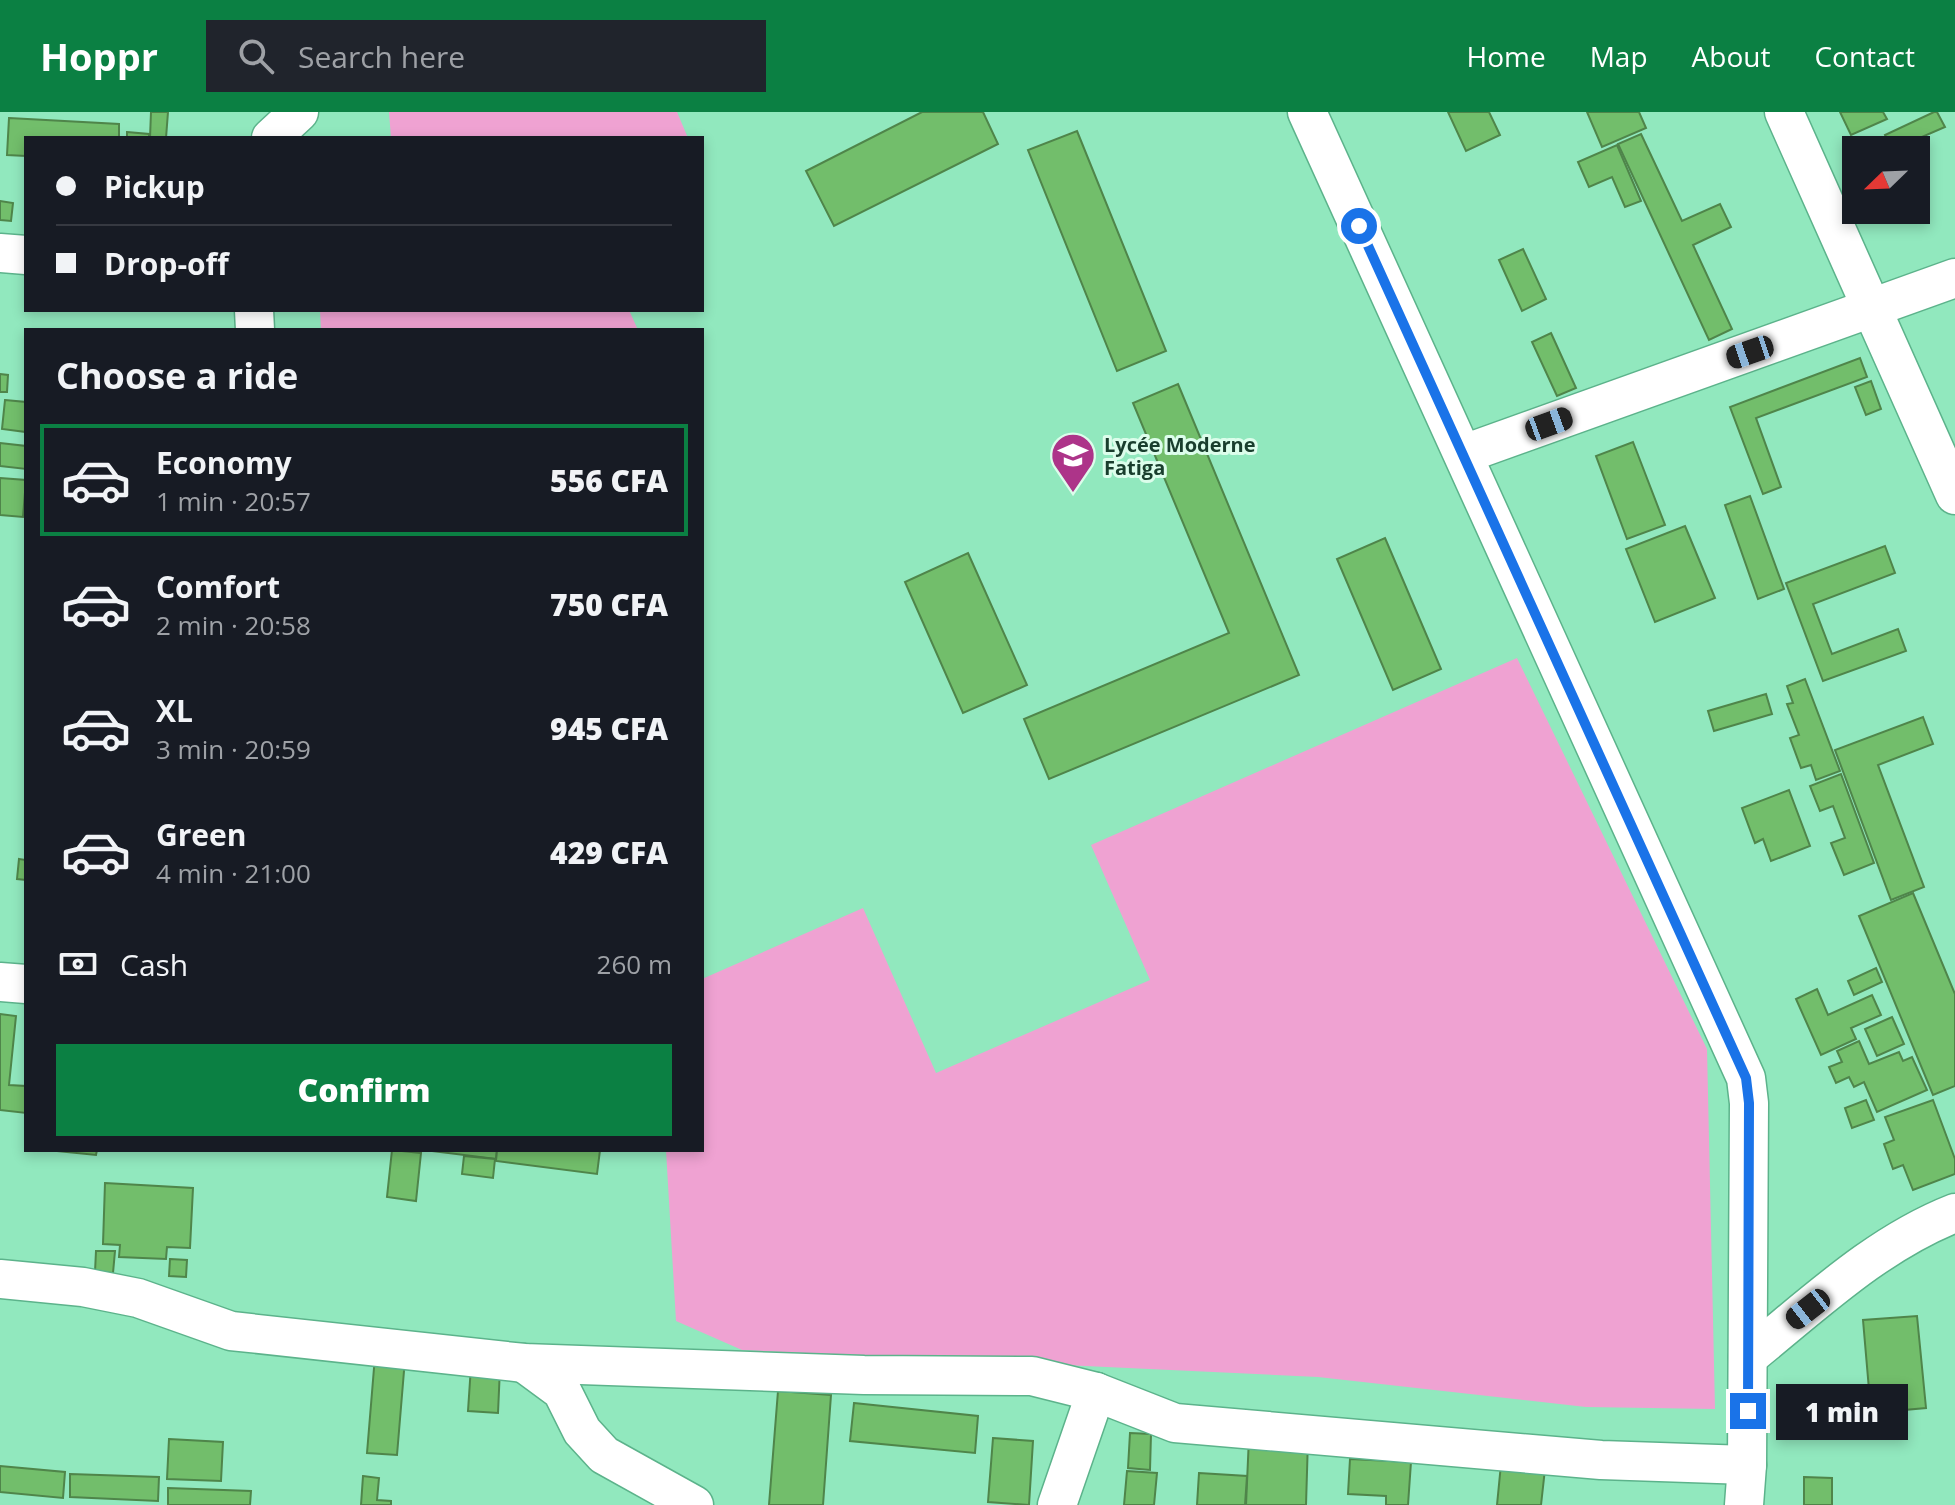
<!DOCTYPE html>
<html lang="en">
<head>
<meta charset="utf-8">
<style>
	:root { --surface:#171b24; --page:#20242c; --text:#f1f3f6; --muted:#9ea1a6; --line:#363941; --accent:#0b8043 }
	body { margin:0; font-family:"Open Sans",sans-serif; background:var(--page); color:var(--text); height:100vh; display:flex; flex-direction:column; font-size:30px; white-space:nowrap }
	* { box-sizing:border-box; margin:0 }
	p { font-size:26px; color:var(--muted) }
	.icon { flex:none; width:44px; height:44px; fill:none; stroke:currentColor; stroke-width:2; stroke-linecap:round; stroke-linejoin:round }
	.map { position:relative; flex:1; overflow:hidden }
	.details { position:absolute; left:24px; top:216px; width:680px; height:824px; display:flex; flex-direction:column; background:var(--surface); border-radius:0px; box-shadow:0 4px 12px #0003 }
	.details>* { flex:none }
	.banner { position:absolute; left:24px; top:24px; width:680px; height:176px; border-radius:0px; box-shadow:0 4px 12px #0003; display:grid; align-content:center; height:176px; padding:0 32px; background:var(--surface) }
	.needle { width:52px; rotate:247deg }
	.controls { position:absolute; left:1842px; top:24px; display:grid; gap:16px }
	.controls a { display:grid; place-items:center; width:88px; height:88px; border-radius:0px; background:var(--surface); box-shadow:0 4px 12px #0003; font-size:40px }
	.end { position:absolute; width:36px; height:36px; margin:-18px; border:10px solid #1a73e8; background:#fff; box-shadow:0 0 0 4px #fff }
	.from { border-radius:50% }
	.bubble { position:absolute; height:56px; border-radius:0px; background:var(--surface); box-shadow:0 4px 12px #0003; font-size:26px; font-weight:800; line-height:56px; text-align:center }
	.car { position:absolute; width:24px; height:48px; margin:-24px -12px; border-radius:10px; box-shadow:0 0 6px 2px #0007; background:linear-gradient(#222 24%,#8ab4d8 0 40%,#222 0 76%,#8ab4d8 0 86%,#222 0) }
	.banner b { display:flex; align-items:center; gap:28px; height:76px; font-size:30px }
	.banner b+b { border-top:2px solid var(--line) }
	.banner i { width:20px; height:20px; background:var(--text) }
	ul { padding:0; list-style:none }
	li { display:flex; align-items:center; gap:24px; height:112px; margin:0 16px 12px; padding:0 16px; border:4px solid transparent; border-radius:0px }
	li div { flex:1 }
	li b { display:block; font-size:30px }
	li em { font-style:normal; font-weight:800 }
	li.current { border-color:var(--accent) }
	li>.icon { width:72px; height:72px; stroke-width:1.5 }
	h2 { padding:0 32px; font-size:36px; line-height:96px }
	.pay { display:flex; align-items:center; gap:20px; height:88px; padding:0 32px; font-size:30px }
	.pay p { margin-inline-start:auto }
	.primary-button { display:flex; gap:16px; margin-top:auto; padding:16px 32px }
	.primary-button a { flex:1; height:92px; border-radius:0px; background:var(--accent); color:#fff; font-size:32px; font-weight:800; line-height:92px; text-align:center }
	header { display:flex; align-items:center; gap:48px; box-sizing:border-box; height:112px; padding:0 40px; background:var(--accent); color:#fff }
	header strong { font-size:38px }
	nav { display:flex; gap:44px; margin-inline-start:auto; font-size:28px }
	.search { width:560px; height:72px; background:var(--page); display:flex; align-items:center; gap:20px; box-sizing:border-box; padding:0 28px; border-radius:0px; color:var(--muted); font-size:30px }
	.map>svg:first-child { display:block }
</style>
</head>
<body>
<header>
<strong>Hoppr</strong>
<div class="search"><svg class="icon" aria-label="search" viewBox="0 0 24 24"><circle cx="10" cy="10" r="6"/><path d="M15 15l6 6"/></svg>Search here</div>
<nav><a>Home</a><a>Map</a><a>About</a><a>Contact</a></nav>
</header>
<div class="map">
<svg width="1955" height="1393" viewBox="0 0 1955 1393">
	<rect width="100%" height="100%" fill="#91e8be"/>
	<g fill="#efa2d2">
		<path d="M 389,0 L 677,0 L 688,26 L 391,26 Z"/>
		<path d="M 320,198 L 629,198 L 638,218 L 321,218 Z"/>
		<path d="M 1517,546 L 1707,937 L 1715,1297 L 1586,1295 L 1318,1265 L 742,1238 L 676,1209 L 666,1038 L 702,1038 L 702,867 L 863,796 L 936,961 L 1150,868 L 1091,733 Z"/>
	</g>
	<g fill="#72be6b" stroke="#4f854a" stroke-width="2">
		<path d="M 151,0 L 168,0 L 166,26 L 150,26 Z"/>
		<path d="M 922,0 L 983,0 L 998,32 L 834,114 L 806,59 Z"/>
		<path d="M 1448,0 L 1489,0 L 1500,23 L 1466,39 Z"/>
		<path d="M 1587,0 L 1639,0 L 1646,16 L 1602,35 Z"/>
		<path d="M 1840,0 L 1883,0 L 1887,7 L 1851,23 Z"/>
		<path d="M 1934,0 L 1937,0 L 1945,15 L 1892,38 L 1885,23 Z"/>
		<path d="M 9,6 L 119,12 L 119,26 L 26,26 L 26,44 L 7,43 Z"/>
		<path d="M 1077,19 L 1166,239 L 1117,259 L 1028,38 Z"/>
		<path d="M 127,20 L 149,22 L 149,26 L 127,26 Z"/>
		<path d="M 1641,22 L 1682,109 L 1720,92 L 1731,115 L 1693,133 L 1732,217 L 1709,228 L 1618,32 Z"/>
		<path d="M 1617,33 L 1641,89 L 1625,95 L 1612,65 L 1589,75 L 1578,50 Z"/>
		<path d="M 1859,35 L 1860,38 L 1856,38 L 1856,59 L 1848,40 Z"/>
		<path d="M 0,89 L 13,91 L 11,109 L 0,108 Z"/>
		<path d="M 1523,137 L 1546,187 L 1522,199 L 1499,148 Z"/>
		<path d="M 1551,221 L 1576,276 L 1557,284 L 1532,230 Z"/>
		<path d="M 1860,246 L 1867,265 L 1756,306 L 1781,375 L 1763,382 L 1730,295 Z"/>
		<path d="M 0,262 L 8,263 L 7,280 L 0,280 Z"/>
		<path d="M 1871,269 L 1881,297 L 1866,303 L 1855,275 Z"/>
		<path d="M 1178,272 L 1299,563 L 1049,667 L 1024,607 L 1229,521 L 1133,291 Z"/>
		<path d="M 5,288 L 26,290 L 26,320 L 2,317 Z"/>
		<path d="M 1633,330 L 1665,413 L 1627,427 L 1596,344 Z"/>
		<path d="M 0,331 L 26,334 L 26,357 L 0,354 Z"/>
		<path d="M 0,366 L 26,368 L 23,405 L 0,403 Z"/>
		<path d="M 1750,384 L 1784,477 L 1758,487 L 1725,393 Z"/>
		<path d="M 1685,414 L 1715,486 L 1655,510 L 1626,437 Z"/>
		<path d="M 1385,426 L 1441,557 L 1393,578 L 1337,447 Z"/>
		<path d="M 1885,434 L 1895,461 L 1813,492 L 1832,542 L 1898,517 L 1906,539 L 1823,569 L 1786,471 Z"/>
		<path d="M 968,441 L 1027,573 L 963,601 L 905,470 Z"/>
		<path d="M 1805,567 L 1840,659 L 1816,668 L 1811,653 L 1801,656 L 1790,626 L 1799,623 L 1787,592 L 1793,591 L 1787,574 Z"/>
		<path d="M 1766,582 L 1772,602 L 1714,619 L 1708,599 Z"/>
		<path d="M 1923,605 L 1933,632 L 1878,653 L 1924,775 L 1891,788 L 1835,638 Z"/>
		<path d="M 1841,662 L 1874,751 L 1844,763 L 1831,731 L 1845,726 L 1833,694 L 1820,699 L 1810,674 Z"/>
		<path d="M 1789,678 L 1810,734 L 1771,749 L 1763,727 L 1755,731 L 1742,696 Z"/>
		<path d="M 19,747 L 26,748 L 26,768 L 17,767 Z"/>
		<path d="M 1913,781 L 1955,882 L 1955,974 L 1933,983 L 1859,804 Z"/>
		<path d="M 1876,856 L 1882,870 L 1854,883 L 1848,869 Z"/>
		<path d="M 1817,877 L 1828,903 L 1872,883 L 1881,903 L 1851,916 L 1856,927 L 1821,943 L 1796,887 Z"/>
		<path d="M 0,902 L 16,904 L 9,973 L 26,974 L 26,1001 L 0,998 Z"/>
		<path d="M 1892,905 L 1904,932 L 1877,944 L 1865,917 Z"/>
		<path d="M 1859,929 L 1869,952 L 1899,940 L 1903,949 L 1912,945 L 1927,978 L 1877,1000 L 1864,970 L 1854,975 L 1849,965 L 1836,971 L 1829,955 L 1842,950 L 1837,939 Z"/>
		<path d="M 1866,988 L 1874,1008 L 1852,1016 L 1845,996 Z"/>
		<path d="M 1933,988 L 1955,1047 L 1955,1062 L 1913,1078 L 1903,1053 L 1893,1057 L 1884,1032 L 1894,1028 L 1885,1005 Z"/>
		<path d="M 47,1038 L 97,1038 L 96,1043 Z"/>
		<path d="M 392,1038 L 421,1041 L 416,1089 L 387,1085 Z"/>
		<path d="M 424,1038 L 497,1038 L 496,1047 Z"/>
		<path d="M 497,1038 L 600,1038 L 597,1062 L 496,1049 Z"/>
		<path d="M 464,1044 L 495,1047 L 493,1066 L 462,1062 Z"/>
		<path d="M 105,1071 L 193,1076 L 190,1136 L 167,1135 L 166,1147 L 119,1145 L 120,1133 L 103,1132 Z"/>
		<path d="M 96,1139 L 115,1139 L 113,1161 L 95,1160 Z"/>
		<path d="M 170,1147 L 187,1148 L 186,1165 L 169,1164 Z"/>
		<path d="M 1917,1204 L 1926,1296 L 1871,1301 L 1863,1208 Z"/>
		<path d="M 375,1244 L 405,1247 L 397,1343 L 367,1341 Z"/>
		<path d="M 471,1254 L 500,1256 L 498,1301 L 468,1299 Z"/>
		<path d="M 778,1279 L 831,1283 L 823,1393 L 769,1393 Z"/>
		<path d="M 854,1291 L 978,1304 L 975,1341 L 850,1329 Z"/>
		<path d="M 1130,1321 L 1151,1322 L 1150,1358 L 1128,1356 Z"/>
		<path d="M 1249,1325 L 1308,1327 L 1306,1393 L 1246,1393 Z"/>
		<path d="M 993,1326 L 1033,1329 L 1029,1393 L 988,1390 Z"/>
		<path d="M 169,1327 L 223,1330 L 221,1369 L 167,1367 Z"/>
		<path d="M 1350,1347 L 1411,1350 L 1408,1393 L 1386,1393 L 1386,1384 L 1348,1382 Z"/>
		<path d="M 1501,1352 L 1545,1357 L 1541,1393 L 1497,1393 Z"/>
		<path d="M 0,1354 L 65,1360 L 63,1386 L 0,1380 Z"/>
		<path d="M 1127,1359 L 1157,1361 L 1154,1393 L 1124,1393 Z"/>
		<path d="M 1199,1361 L 1247,1364 L 1245,1393 L 1197,1393 Z"/>
		<path d="M 70,1362 L 159,1365 L 158,1389 L 70,1385 Z"/>
		<path d="M 363,1364 L 379,1366 L 377,1388 L 391,1389 L 391,1393 L 361,1393 Z"/>
		<path d="M 1804,1365 L 1832,1366 L 1832,1393 L 1804,1393 Z"/>
		<path d="M 168,1376 L 251,1379 L 250,1393 L 168,1393 Z"/>
	</g>
	<g fill="none" stroke-linecap="round" stroke-linejoin="round">
		<g stroke="#5cb38b" stroke-width="41">
			<g id="minor">
				<path d="M 1307,0 L 1746,966 L 1749,991 L 1747,1353 L 1744,1393"/>
				<path d="M 1784,0 L 1955,383"/>
				<path d="M 271,26 L 299,0"/>
				<path d="M 0,141 L 26,143"/>
				<path d="M 254,198 L 255,218"/>
				<path d="M 1464,342 L 1955,166"/>
				<path d="M 0,870 L 26,872"/>
				<path d="M 0,1167 L 83,1175 L 138,1186 L 231,1219 L 524,1251 L 864,1263 L 1032,1264 L 1096,1280 L 1175,1311 L 1601,1348 L 1747,1353"/>
				<path d="M 1748,1245 C 1814,1192 1876,1132 1955,1101"/>
				<path d="M 524,1251 L 562,1279 L 582,1319 L 604,1343 L 694,1393"/>
				<path d="M 1057,1393 L 1096,1280"/>
			</g>
		</g>
		<use href="#minor" stroke="#fff" stroke-width="38"/>
	</g>
	<g fill="none" stroke-linecap="round" stroke-linejoin="round">
		<path stroke="#1a73e8" stroke-width="10" d="M 1359,114 L 1746,966 L 1749,991 L 1748,1299"/>
	</g>
	<defs>
		<g id="school-pin" transform="scale(2.3)"><path d="M0 17L-7.5 6A9.5 9.5 0 1 1 7.5 6Z" fill="#ad3489" stroke="#dcfdeb"/><path d="M0-5L7-2L0 1L-7-2ZM-4 1L0 2.5L4 1V4Q0 6-4 4Z" fill="#fff"/></g>
	</defs>
	<g fill-rule="evenodd">
		<use href="#school-pin" x="1073" y="343"/>
	</g>
	<g text-anchor="middle" dominant-baseline="central" stroke-width="6" stroke-linejoin="round" paint-order="stroke">
		<g font-size="20" font-weight="bold" fill="#193e2d" stroke="#dcfdeb" text-anchor="start">
			<text x="1104" y="332">Lycée Moderne<tspan x="1104" dy="23">Fatiga</tspan></text>
		</g>
	</g>
</svg>
<div class="controls">
<a><svg class="needle" viewBox="-14 -14 28 28"><path d="M0-13l5 13h-10z" fill="#e53935"/><path d="M0 13l5-13h-10z" fill="#9ea1a6"/></svg></a>
</div>
<i class="end from" style="left:1359px;top:114px"></i>
<i class="end" style="left:1748px;top:1299px"></i>
<div class="bubble" style="left:1776px;top:1272px;width:132px">1 min</div>
<i class="car" style="left:1750px;top:240px;rotate:251deg"></i>
<i class="car" style="left:1549px;top:312px;rotate:70deg"></i>
<i class="car" style="left:1808px;top:1197px;rotate:232deg"></i>
<div class="banner">
<b><i class="from"></i>Pickup</b>
<b><i></i>Drop-off</b>
</div>
<section class="details">
<h2>Choose a ride</h2>
<ul>
<li class="current"><svg class="icon" aria-label="car" viewBox="0 0 24 24"><path d="M5 17H2v-5l4-1 3-4h7l3 4 3 1v5h-3M9 17h6M6 11h13"/><circle cx="7" cy="17" r="2"/><circle cx="17" cy="17" r="2"/></svg><div><b>Economy</b><p>1 min · 20:57</p></div><em>556 CFA</em></li>
<li><svg class="icon" aria-label="car" viewBox="0 0 24 24"><path d="M5 17H2v-5l4-1 3-4h7l3 4 3 1v5h-3M9 17h6M6 11h13"/><circle cx="7" cy="17" r="2"/><circle cx="17" cy="17" r="2"/></svg><div><b>Comfort</b><p>2 min · 20:58</p></div><em>750 CFA</em></li>
<li><svg class="icon" aria-label="car" viewBox="0 0 24 24"><path d="M5 17H2v-5l4-1 3-4h7l3 4 3 1v5h-3M9 17h6M6 11h13"/><circle cx="7" cy="17" r="2"/><circle cx="17" cy="17" r="2"/></svg><div><b>XL</b><p>3 min · 20:59</p></div><em>945 CFA</em></li>
<li><svg class="icon" aria-label="car" viewBox="0 0 24 24"><path d="M5 17H2v-5l4-1 3-4h7l3 4 3 1v5h-3M9 17h6M6 11h13"/><circle cx="7" cy="17" r="2"/><circle cx="17" cy="17" r="2"/></svg><div><b>Green</b><p>4 min · 21:00</p></div><em>429 CFA</em></li>
</ul>
<div class="pay"><svg class="icon" aria-label="cash" viewBox="0 0 24 24"><path d="M3 7h18v10H3z"/><circle cx="12" cy="12" r="2"/></svg>Cash<p>260 m</p></div>
<div class="primary-button"><a>Confirm</a></div>
</section>
</div>
</body>
</html>
